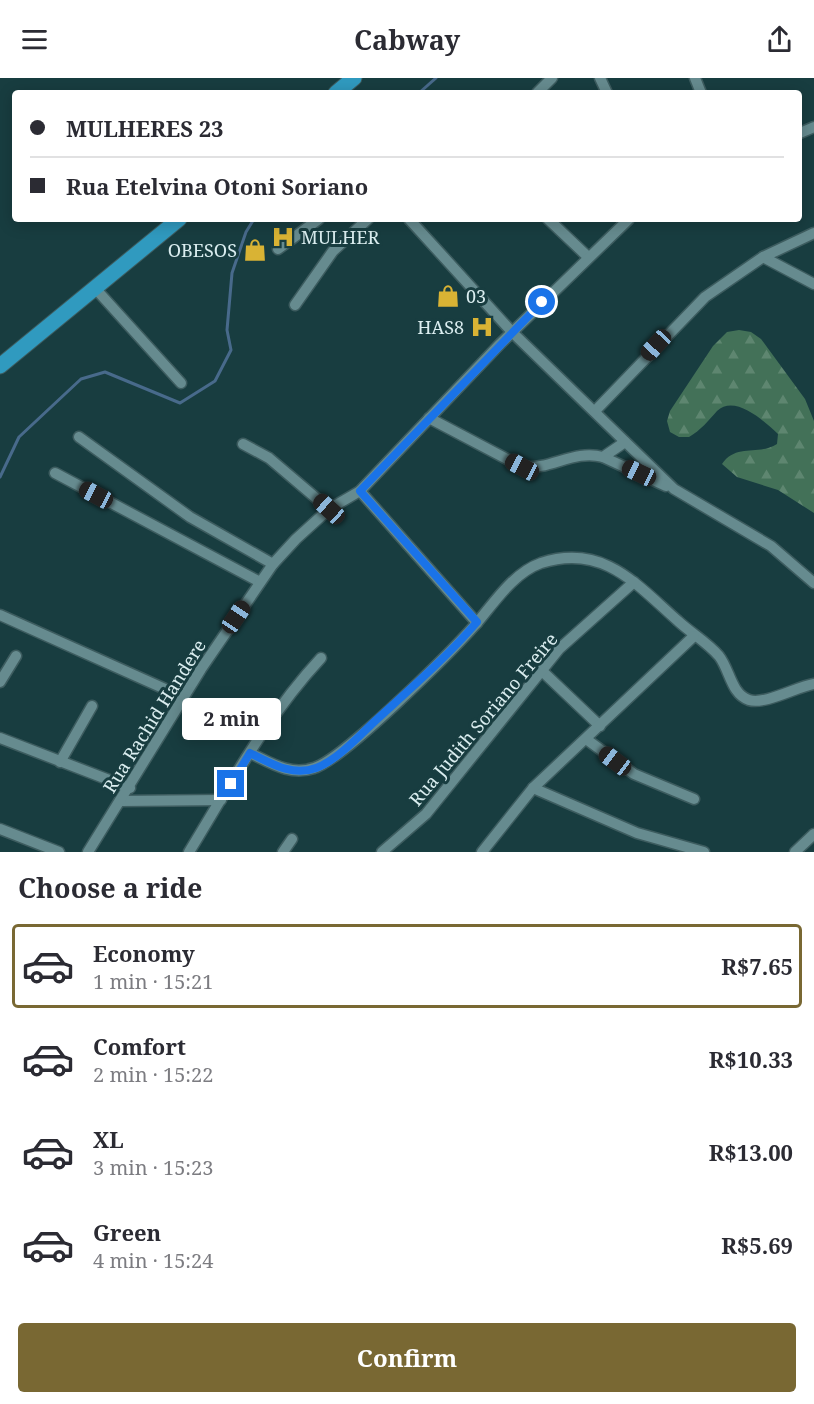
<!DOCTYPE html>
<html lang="en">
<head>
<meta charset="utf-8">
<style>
	:root { --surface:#fff; --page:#f2f2f3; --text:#2b2b33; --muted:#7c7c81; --line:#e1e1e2; --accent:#796833 }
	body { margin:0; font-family:"Noto Serif",serif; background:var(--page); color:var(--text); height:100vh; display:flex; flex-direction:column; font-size:22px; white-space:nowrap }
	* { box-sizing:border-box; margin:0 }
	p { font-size:20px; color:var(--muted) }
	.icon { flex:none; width:33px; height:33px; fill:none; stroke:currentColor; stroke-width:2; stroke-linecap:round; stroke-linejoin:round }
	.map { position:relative; height:774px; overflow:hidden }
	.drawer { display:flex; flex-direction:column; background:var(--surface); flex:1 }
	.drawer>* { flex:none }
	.top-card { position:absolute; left:12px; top:12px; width:790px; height:132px; border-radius:6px; box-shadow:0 3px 15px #0003; display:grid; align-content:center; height:132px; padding:0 18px; background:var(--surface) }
	.end { position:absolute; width:27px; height:27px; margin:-14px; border:8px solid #1a73e8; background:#fff; box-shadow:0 0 0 3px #fff }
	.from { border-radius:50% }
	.bubble { position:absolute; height:42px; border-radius:6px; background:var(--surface); box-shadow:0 3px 15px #0003; font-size:20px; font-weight:700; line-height:42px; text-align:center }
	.car { position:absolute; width:18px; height:36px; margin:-18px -9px; border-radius:8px; box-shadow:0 0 4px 2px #0007; background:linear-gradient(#222 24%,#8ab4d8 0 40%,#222 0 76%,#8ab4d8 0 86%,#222 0) }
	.top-card b { display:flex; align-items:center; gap:21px; height:57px; font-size:22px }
	.top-card b+b { border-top:2px solid var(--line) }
	.top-card i { width:15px; height:15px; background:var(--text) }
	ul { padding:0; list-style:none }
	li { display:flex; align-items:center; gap:18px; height:84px; margin:0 12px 9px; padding:0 6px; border:3px solid transparent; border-radius:6px }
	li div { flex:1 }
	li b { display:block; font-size:22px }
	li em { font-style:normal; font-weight:700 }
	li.current { border-color:var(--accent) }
	li>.icon { width:54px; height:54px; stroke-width:1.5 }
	h2 { padding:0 18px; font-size:27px; line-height:72px }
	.button { display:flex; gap:12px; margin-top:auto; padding:12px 18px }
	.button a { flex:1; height:69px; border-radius:6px; background:var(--accent); color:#fff; font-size:24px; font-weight:700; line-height:69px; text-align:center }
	header { display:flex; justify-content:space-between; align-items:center; height:78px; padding:0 18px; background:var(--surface); font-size:27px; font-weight:700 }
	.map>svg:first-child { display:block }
</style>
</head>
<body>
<header><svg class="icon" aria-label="menu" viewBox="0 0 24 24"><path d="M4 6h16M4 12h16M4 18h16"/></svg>Cabway<svg class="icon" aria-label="share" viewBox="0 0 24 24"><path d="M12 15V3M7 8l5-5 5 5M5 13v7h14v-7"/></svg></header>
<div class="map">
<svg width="814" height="774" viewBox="0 0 814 774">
	<defs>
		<pattern id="forest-firs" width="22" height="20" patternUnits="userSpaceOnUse" patternTransform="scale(1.5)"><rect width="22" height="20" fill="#437158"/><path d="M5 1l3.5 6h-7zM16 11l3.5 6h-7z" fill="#5e8670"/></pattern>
	</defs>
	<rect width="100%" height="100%" fill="#183d40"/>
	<path fill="url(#forest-firs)" d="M 739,252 L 751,254 L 761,261 L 805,321 L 814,343 L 814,435 L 778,412 L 737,399 L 722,386 C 736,365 759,378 777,366 L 778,356 C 764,343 735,316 717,333 C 708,343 701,352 689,359 L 679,359 L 670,354 L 667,343 L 670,333 L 713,268 L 727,254 Z"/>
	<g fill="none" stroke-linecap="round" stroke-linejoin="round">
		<g stroke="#486a8b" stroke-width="3">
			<path d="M 419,15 L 436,0"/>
			<path d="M 0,399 L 19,359 L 81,301 L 105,294 L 180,325 L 215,303 L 231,272 L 227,252 L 232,195 L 246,154 L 254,141"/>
		</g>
		<g stroke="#3d5c5f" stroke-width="13">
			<g id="minor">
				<path d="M 600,0 L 607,15"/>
				<path d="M 695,0 L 701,15"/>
				<path d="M 537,15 L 552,0"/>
				<path d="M 800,55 L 814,49"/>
				<path d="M 409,141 L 512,254 L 674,411 L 771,468 L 814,505"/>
				<path d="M 548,141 L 587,178"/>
				<path d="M 278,171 L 319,141"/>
				<path d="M 763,179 L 814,206"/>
				<path d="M 94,209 L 181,305"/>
				<path d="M 295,227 L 333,173 L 368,141"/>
				<path d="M 595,333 L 705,219 L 763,179 L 814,155"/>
				<path d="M 429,340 L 522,389 C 551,392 574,371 603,379 L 625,364"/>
				<path d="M 79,359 L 190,439 L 273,486"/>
				<path d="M 243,366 L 269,380 L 329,431"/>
				<path d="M 603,379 L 666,408"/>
				<path d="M 55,395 L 260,504"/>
				<path d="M 360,413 L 477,545"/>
				<path d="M 0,537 L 183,619"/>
				<path d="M 541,592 L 600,648"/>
				<path d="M 0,604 L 16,578"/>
				<path d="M 0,660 L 130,710"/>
				<path d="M 586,661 L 634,696 L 694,721"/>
				<path d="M 250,675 C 271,685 290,698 314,690 C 344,681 451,574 476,546 C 494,525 513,495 541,485 C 603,465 636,506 678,543 C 691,555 708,565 719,578 C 730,592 731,616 749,622 C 765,627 796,609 814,606"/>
				<path d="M 60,684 L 92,628"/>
				<path d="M 533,710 L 637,755 L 704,774"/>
				<path d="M 121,723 L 221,722"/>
				<path d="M 0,751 L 59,774"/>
				<path d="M 88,774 L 201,591 L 273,486 L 296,461 L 329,431 L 360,413 L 500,266 L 629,141"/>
				<path d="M 189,774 C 230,707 267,638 321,580"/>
				<path d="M 283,774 L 292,761"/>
				<path d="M 382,774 L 426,736 L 559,571 L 634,504"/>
				<path d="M 482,774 L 533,710 L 694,558"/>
				<path d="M 795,774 L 814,756"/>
			</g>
		</g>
		<g stroke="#3d5c5f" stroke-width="17">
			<g id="highway">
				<path d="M 336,15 L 354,0"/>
				<path d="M 0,288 L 179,141"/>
			</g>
		</g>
		<use href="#minor" stroke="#668b8f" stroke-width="10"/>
		<use href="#highway" stroke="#309abf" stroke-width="15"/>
	</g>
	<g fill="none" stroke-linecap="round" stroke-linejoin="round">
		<path stroke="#1a73e8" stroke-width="8" d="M 231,706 L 250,675 C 270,685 292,699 316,690 C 337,682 357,660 374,644 C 409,612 446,580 477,544 L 360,413 L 542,224"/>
	</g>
	<defs>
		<g id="hospital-bare" transform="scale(1.8)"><path d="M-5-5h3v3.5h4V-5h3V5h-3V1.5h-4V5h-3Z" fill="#d9b334" stroke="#183d40" stroke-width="2.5" paint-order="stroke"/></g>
		<g id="shop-bare" transform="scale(1.8)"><path d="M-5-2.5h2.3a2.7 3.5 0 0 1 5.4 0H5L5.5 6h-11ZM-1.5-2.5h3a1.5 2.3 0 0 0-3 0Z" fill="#d9b334" stroke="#183d40" stroke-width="2.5" paint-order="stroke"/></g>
	</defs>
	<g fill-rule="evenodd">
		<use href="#hospital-bare" x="283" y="159"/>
		<use href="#shop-bare" x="255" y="172"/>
		<use href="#shop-bare" x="448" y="218"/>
		<use href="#hospital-bare" x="482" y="249"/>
	</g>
	<g text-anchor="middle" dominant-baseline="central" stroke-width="6" stroke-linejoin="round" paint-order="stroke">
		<g font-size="18" fill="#daedef" stroke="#183d40" text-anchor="start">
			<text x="301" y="159">MULHER</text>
			<text x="237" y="172" text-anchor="end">OBESOS</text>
			<text x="466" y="218">03</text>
			<text x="464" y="249" text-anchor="end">HAS8</text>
		</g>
		<g font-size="18" fill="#daedef" stroke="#183d40">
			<text transform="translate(154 638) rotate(-58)">Rua Rachid Handere</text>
			<text transform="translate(483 641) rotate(-50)">Rua Judith Soriano Freire</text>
		</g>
	</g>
</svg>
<i class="end from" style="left:542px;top:224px"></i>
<i class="end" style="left:231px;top:706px"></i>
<div class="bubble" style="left:182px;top:620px;width:99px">2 min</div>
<i class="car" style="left:656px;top:267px;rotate:223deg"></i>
<i class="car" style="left:522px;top:389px;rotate:298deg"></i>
<i class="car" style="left:639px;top:395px;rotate:295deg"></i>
<i class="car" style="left:96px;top:417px;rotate:298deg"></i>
<i class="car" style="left:329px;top:431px;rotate:312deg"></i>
<i class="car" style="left:236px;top:539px;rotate:34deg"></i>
<i class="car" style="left:615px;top:683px;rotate:307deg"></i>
<div class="top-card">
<b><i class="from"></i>MULHERES 23</b>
<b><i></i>Rua Etelvina Otoni Soriano</b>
</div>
</div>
<section class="drawer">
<h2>Choose a ride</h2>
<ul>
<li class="current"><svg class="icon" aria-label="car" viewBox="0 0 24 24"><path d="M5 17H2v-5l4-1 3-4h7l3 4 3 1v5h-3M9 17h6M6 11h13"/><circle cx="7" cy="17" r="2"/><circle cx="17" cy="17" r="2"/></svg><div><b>Economy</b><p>1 min · 15:21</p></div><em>R$7.65</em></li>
<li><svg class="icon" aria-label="car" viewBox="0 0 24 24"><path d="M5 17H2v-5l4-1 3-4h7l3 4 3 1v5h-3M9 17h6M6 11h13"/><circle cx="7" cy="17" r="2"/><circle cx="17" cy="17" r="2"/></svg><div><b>Comfort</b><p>2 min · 15:22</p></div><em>R$10.33</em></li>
<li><svg class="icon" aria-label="car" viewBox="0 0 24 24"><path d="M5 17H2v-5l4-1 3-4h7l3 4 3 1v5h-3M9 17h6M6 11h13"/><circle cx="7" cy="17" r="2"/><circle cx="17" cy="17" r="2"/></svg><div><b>XL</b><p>3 min · 15:23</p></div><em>R$13.00</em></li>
<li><svg class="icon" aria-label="car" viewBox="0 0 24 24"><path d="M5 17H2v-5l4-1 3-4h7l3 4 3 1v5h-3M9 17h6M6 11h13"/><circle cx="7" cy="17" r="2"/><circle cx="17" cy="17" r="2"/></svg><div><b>Green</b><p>4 min · 15:24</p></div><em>R$5.69</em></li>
</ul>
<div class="button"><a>Confirm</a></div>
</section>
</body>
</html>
